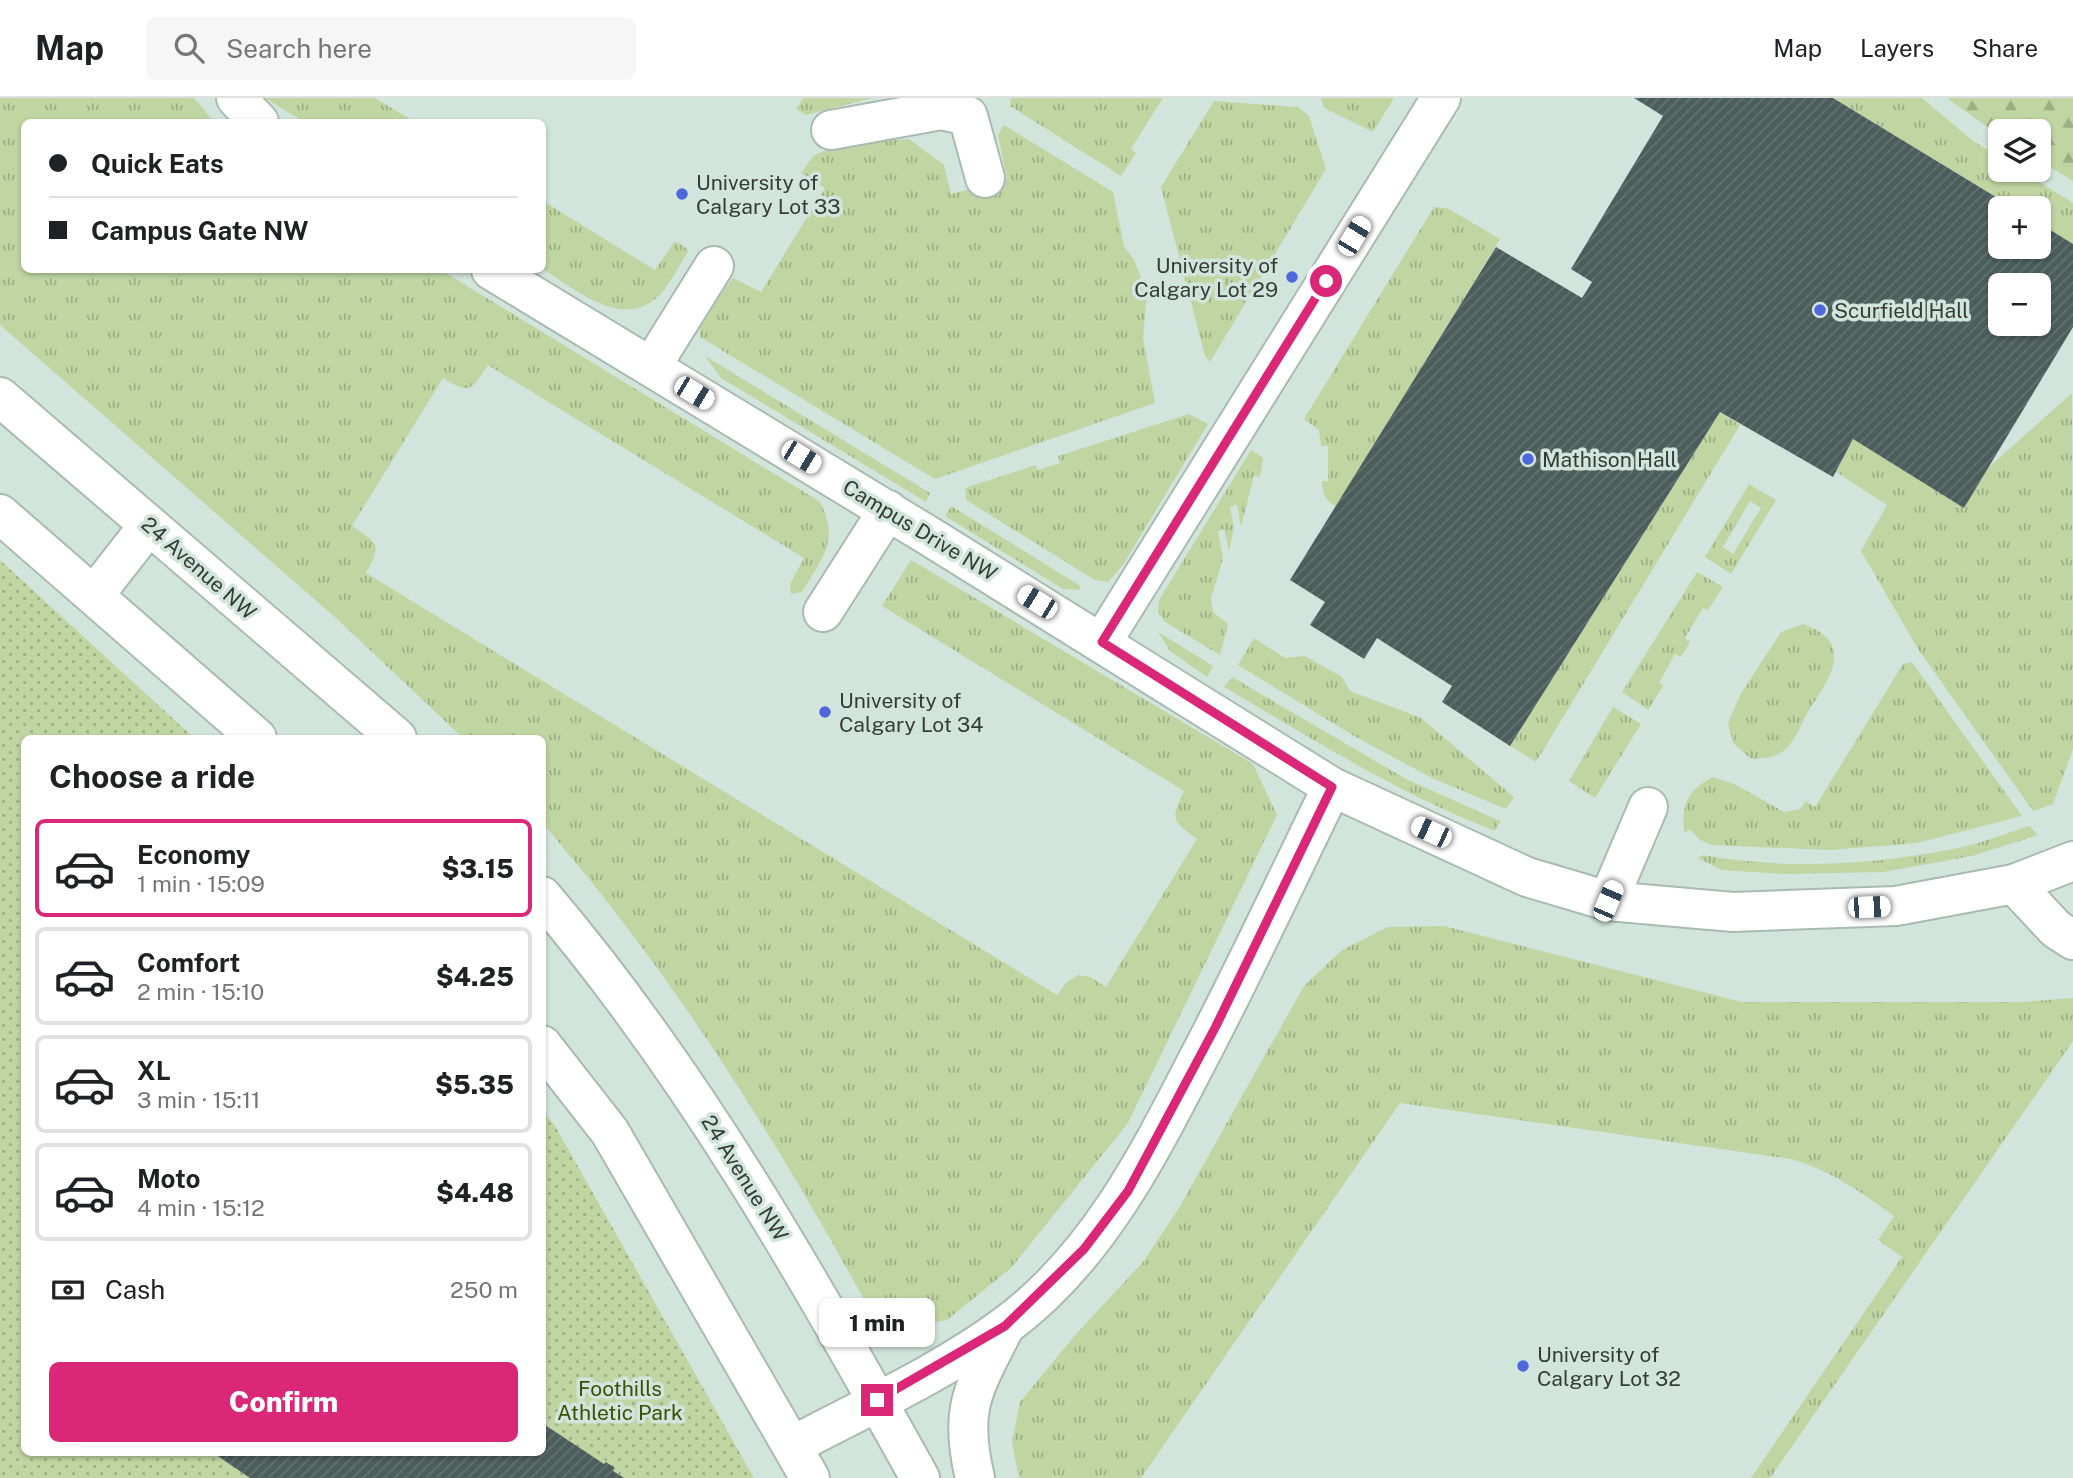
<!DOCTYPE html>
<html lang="en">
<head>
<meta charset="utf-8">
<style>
	:root { --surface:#fff; --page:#f6f6f6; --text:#202124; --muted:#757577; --line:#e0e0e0; --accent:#db2777 }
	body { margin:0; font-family:"Public Sans",sans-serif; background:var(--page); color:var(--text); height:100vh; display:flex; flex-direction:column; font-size:26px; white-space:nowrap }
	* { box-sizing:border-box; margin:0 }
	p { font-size:23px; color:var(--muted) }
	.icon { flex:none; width:38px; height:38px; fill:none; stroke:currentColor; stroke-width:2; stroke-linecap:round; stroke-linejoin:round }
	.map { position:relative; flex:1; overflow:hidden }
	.panel { position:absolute; left:21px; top:637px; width:525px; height:721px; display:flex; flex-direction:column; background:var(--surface); border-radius:10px; box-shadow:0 2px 5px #0004 }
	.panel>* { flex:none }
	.top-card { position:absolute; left:21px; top:21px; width:525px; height:154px; border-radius:10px; box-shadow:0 2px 5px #0004; display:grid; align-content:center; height:154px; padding:0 28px; background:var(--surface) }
	.fabs { position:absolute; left:1988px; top:21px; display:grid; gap:14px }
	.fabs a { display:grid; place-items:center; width:63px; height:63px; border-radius:10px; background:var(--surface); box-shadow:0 2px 5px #0004; font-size:35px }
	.end { position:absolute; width:32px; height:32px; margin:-16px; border:9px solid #db2777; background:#fff; box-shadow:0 0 0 4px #fff }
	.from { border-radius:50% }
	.bubble { position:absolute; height:49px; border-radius:10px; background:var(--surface); box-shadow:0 2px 5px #0004; font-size:23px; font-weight:800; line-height:49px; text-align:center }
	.car { position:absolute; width:21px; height:42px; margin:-21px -10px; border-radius:9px; box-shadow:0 0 5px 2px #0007; background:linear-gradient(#fff 24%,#345 0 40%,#fff 0 76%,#345 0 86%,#fff 0) }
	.top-card b { display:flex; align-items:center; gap:24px; height:66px; font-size:26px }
	.top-card b+b { border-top:2px solid var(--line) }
	.top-card i { width:18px; height:18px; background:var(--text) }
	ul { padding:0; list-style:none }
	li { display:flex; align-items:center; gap:21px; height:98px; margin:0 14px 10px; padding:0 14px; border:4px solid var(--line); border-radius:10px }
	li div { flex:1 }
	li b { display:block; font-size:26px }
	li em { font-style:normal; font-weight:800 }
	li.active { border-color:var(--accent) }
	li>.icon { width:63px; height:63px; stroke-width:1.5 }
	h2 { padding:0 28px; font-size:32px; line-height:84px }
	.pay { display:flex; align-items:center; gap:18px; height:77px; padding:0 28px; font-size:26px }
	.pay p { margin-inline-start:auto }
	.primary-button { display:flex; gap:14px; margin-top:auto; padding:14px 28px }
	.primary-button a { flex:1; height:80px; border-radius:10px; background:var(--accent); color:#fff; font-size:28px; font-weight:800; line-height:80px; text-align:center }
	header { display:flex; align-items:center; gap:42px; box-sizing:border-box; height:98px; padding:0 35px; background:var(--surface); border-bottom:2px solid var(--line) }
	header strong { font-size:33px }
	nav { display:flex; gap:38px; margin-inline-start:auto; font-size:24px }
	.search { width:490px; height:63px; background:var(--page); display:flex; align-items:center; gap:18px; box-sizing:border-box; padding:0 24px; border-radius:10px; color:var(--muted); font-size:26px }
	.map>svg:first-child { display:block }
</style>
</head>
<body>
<header>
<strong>Map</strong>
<div class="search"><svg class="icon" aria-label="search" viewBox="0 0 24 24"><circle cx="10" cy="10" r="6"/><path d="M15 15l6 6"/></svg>Search here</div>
<nav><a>Map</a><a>Layers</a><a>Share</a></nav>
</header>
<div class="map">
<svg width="2073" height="1380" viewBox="0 0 2073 1380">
	<defs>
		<pattern id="grass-tufts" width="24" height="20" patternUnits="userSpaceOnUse" patternTransform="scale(1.75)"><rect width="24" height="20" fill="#c0d5a2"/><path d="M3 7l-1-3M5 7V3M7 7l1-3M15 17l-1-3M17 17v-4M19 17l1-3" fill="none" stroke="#9dae85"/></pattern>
		<pattern id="forest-firs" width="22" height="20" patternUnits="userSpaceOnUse" patternTransform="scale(1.75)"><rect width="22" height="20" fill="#c0d5a2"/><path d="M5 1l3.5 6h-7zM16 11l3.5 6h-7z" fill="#9dae85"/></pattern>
		<pattern id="park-dots" width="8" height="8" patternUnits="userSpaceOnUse" patternTransform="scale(1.75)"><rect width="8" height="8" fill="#c0d5a2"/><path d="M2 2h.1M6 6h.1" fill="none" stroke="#9dae85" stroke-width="1.8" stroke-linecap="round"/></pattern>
		<pattern id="building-hatch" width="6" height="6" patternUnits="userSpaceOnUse" patternTransform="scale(1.75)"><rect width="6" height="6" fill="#4b5e5b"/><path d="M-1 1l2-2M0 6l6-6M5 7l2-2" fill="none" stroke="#637270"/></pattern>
	</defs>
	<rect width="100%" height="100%" fill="#d2e5dc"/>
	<g fill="url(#grass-tufts)" fill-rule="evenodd">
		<path d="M 0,0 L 194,0 L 214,24 L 24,24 L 24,172 L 441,172 L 819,403 C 841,442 822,460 802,494 L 791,496 L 790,486 L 804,460 L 488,267 C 470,293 471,297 443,280 L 352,428 C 379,446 382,446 366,475 L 1057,897 L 1067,884 L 1078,877 L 1090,879 L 1106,889 L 1197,741 C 1172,723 1170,722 1184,693 L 882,508 L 911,462 L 1253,666 L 1277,717 L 1128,1025 L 1011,1170 L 947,1222 L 908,1229 L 885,1227 L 883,1211 L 865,1203 C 771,1033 670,872 543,726 L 542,640 L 463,640 L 336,520 L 0,227 Z"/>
		<path d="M 265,0 L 375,0 L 415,24 L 304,24 Z"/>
		<path d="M 803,0 L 872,0 L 806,17 L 796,11 Z"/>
		<path d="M 1011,0 L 1163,0 L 1131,51 L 1136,55 L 1121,78 L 1010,8 Z"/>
		<path d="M 1321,0 L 1394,0 L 1373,34 L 1324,10 Z"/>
		<path d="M 1833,0 L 1922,0 L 1972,42 L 2000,60 L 2000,72 L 2020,72 L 2073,105 L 2073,146 L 2039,125 L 2039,110 L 2014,110 Z"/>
		<path d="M 1214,3 L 1298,9 L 1309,18 L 1326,71 L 1210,264 L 1205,258 L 1161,89 Z"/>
		<path d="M 1004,27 L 1113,94 L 1124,148 L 1134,162 L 1147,195 L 1143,240 L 1155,305 L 935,381 L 700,239 L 700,224 L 733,180 L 761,194 L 825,90 L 801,75 L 814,57 L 844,46 L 909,41 L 944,67 L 951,96 L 1007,81 L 998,37 Z"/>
		<path d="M 543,103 L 655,172 L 675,143 L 689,152 C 679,167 669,190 655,201 C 620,231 572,189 543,171 Z"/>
		<path d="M 1434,109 L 1447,110 L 1500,141 L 1336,409 C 1325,401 1322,396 1322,383 L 1328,383 L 1328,348 L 1321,348 L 1319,332 L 1304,321 Z"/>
		<path d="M 705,258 L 930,395 L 926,404 L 721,280 Z"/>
		<path d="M 2072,295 L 2073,651 L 2053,706 L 2033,713 L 1918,551 L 1861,453 L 1887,407 L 1836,374 L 1853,341 L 1964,409 L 1989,369 Z"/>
		<path d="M 1720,314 L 1740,327 L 1536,664 L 1510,648 Z"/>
		<path d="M 1189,316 L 1208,326 L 1123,467 L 1108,484 L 1095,482 L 966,402 L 965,390 L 1036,367 L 1037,372 L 1060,365 L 1058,358 Z"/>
		<path d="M 1251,352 L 1263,360 L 1260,379 L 1254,378 L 1241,429 L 1237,407 L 1230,409 L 1234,429 L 1229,453 L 1224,431 L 1218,433 L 1223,460 L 1211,501 L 1213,514 L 1228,526 L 1220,557 L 1165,524 L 1158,514 L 1159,502 Z"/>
		<path d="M 1749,386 L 1776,402 L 1731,476 L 1705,459 ZM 1750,403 L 1761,410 L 1733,456 L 1723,449 Z"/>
		<path d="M 951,408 L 1079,487 L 1081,492 L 1063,491 L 945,418 Z"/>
		<path d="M 1697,474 L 1723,489 L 1708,512 L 1703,510 L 1685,540 L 1690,544 L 1681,559 L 1675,556 L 1659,585 L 1663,588 L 1648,612 L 1622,594 Z"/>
		<path d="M 1803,526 C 1859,546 1827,583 1806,617 C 1800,629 1793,647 1782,654 C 1772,661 1763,660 1751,661 L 1733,645 L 1728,625 L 1740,597 L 1781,534 Z"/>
		<path d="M 1158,534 L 1213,568 L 1207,579 L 1170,553 Z"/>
		<path d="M 1254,540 L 1285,560 L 1305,558 L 1342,579 L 1350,593 L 1421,620 L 1514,699 L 1506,711 L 1432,680 L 1354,638 L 1238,567 Z"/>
		<path d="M 1912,564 L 2022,718 L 1917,745 L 1830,752 L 1712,747 L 1700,742 L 1691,732 L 1684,734 C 1681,707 1688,691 1713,679 L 1734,686 L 1784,714 L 1800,711 L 1806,703 L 1815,709 L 1903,566 Z"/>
		<path d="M 1232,579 L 1406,681 L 1500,723 L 1495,733 C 1397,695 1314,642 1224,589 Z"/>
		<path d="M 1613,609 L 1641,626 L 1595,700 L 1569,683 Z"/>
		<path d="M 2029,728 L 2038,737 L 1972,758 L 1883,774 L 1784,776 L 1721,772 L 1698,760 L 1703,757 C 1782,772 1874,767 1953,751 C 1979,746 2004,736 2029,728 Z"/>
		<path d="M 1444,828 L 1742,904 L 2023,904 L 2073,900 L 2073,943 L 1770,1380 L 1751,1380 L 1902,1159 L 1878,1142 L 1894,1118 C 1861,1094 1830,1072 1791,1061 L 1400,1005 L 1141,1380 L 1019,1380 L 1012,1345 L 1020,1304 L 1077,1235 L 1143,1164 L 1179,1110 L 1304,888 L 1342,852 L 1388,829 Z"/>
	</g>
	<path fill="url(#forest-firs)" d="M 1947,0 L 2073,0 L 2073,83 L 2039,62 L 2039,33 L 2000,33 L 2000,38 Z"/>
	<path fill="url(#park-dots)" d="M 0,462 L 194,640 L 24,640 L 24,1354 L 542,1354 L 543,1013 L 555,1028 L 754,1380 L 0,1380 Z"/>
	<g fill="url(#building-hatch)" fill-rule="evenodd">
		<path d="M 1634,0 L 1833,0 L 2014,110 L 2000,110 L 2000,149 L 2039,149 L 2039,125 L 2073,146 L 2073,229 L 1964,410 L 1853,341 L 1833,379 L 1720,314 L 1510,648 L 1442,604 L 1452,588 L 1377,540 L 1364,561 L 1310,527 L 1325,504 L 1290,482 L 1496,149 L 1582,200 L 1592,184 L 1571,171 L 1663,18 ZM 2000,187 L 2039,187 L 2039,226 L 2000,226 Z"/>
		<path d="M 542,1325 L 604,1366 L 606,1364 L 615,1370 L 613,1373 L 624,1380 L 250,1380 L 212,1354 L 542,1354 Z"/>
	</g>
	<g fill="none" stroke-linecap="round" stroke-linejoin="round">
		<g stroke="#a9bab2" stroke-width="42">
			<g id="minor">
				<path d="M 236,0 L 259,24"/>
				<path d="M 831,32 L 941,12 L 968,18 L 985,80"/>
				<path d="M 491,172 L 929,438 L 1332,689 L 1527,779 L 1608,803 L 1733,814 L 1896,808 L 2014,786 L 2073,763"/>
				<path d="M 651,269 L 714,168"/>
				<path d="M 0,299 L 397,640"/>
				<path d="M 0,416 L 257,640"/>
				<path d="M 95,496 L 149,427"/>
				<path d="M 823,514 L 888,412"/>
				<path d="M 1102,544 L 1441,0"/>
				<path d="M 2014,786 L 2056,831 L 2073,842"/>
				<path d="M 542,798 C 693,975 807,1177 920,1380"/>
				<path d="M 1608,803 L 1648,709"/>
				<path d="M 542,947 L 610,1034 L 810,1380"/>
				<path d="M 792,1348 C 863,1310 940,1276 1005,1228 C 1095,1162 1146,1062 1196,965 C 1244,874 1287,781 1332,689"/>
				<path d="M 975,1380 C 958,1309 974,1291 1004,1230"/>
			</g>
		</g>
		<use href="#minor" stroke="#fff" stroke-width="38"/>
	</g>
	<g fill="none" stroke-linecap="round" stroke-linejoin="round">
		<path stroke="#db2777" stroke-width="9" d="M 877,1302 L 1005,1228 L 1084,1151 L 1128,1093 L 1216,928 L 1332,689 L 1102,544 L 1326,183"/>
	</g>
	<g fill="#4e68dc" stroke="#d2e5dc" stroke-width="2.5">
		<circle cx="682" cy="96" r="7"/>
		<circle cx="1292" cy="179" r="7"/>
		<circle cx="1820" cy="212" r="7"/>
		<circle cx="1528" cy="361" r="7"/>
		<circle cx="825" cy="614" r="7"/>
		<circle cx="1523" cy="1268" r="7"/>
	</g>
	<g text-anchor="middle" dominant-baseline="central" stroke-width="7" stroke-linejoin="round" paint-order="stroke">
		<g font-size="21" fill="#343c38" stroke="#d2e5dc" text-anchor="start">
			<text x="696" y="84">University of<tspan x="696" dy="24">Calgary Lot 33</tspan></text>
			<text x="1278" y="167" text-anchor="end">University of<tspan x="1278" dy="24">Calgary Lot 29</tspan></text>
			<text x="1834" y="212">Scurfield Hall</text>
			<text x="1542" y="361">Mathison Hall</text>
			<text x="839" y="602">University of<tspan x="839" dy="24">Calgary Lot 34</tspan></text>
			<text x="1537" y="1256">University of<tspan x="1537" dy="24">Calgary Lot 32</tspan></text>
		</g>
		<g font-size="21" fill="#343c38" stroke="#d2e5dc">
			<text transform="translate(920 432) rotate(31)">Campus Drive NW</text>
			<text transform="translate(199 470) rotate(41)">24 Avenue NW</text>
			<text transform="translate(745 1080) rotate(58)">24 Avenue NW</text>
		</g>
		<g font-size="21" fill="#3a5002" stroke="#d2e5dc">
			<text x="620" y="1290">Foothills<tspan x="620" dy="24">Athletic Park</tspan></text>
		</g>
	</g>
</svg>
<div class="fabs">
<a><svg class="icon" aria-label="layers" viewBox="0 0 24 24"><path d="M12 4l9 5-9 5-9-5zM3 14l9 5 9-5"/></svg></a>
<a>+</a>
<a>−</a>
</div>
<i class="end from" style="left:1326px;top:183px"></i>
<i class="end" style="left:877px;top:1302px"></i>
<div class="bubble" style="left:819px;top:1200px;width:116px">1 min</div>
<i class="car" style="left:1354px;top:138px;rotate:31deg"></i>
<i class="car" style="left:694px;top:295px;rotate:121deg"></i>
<i class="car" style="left:801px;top:359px;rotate:121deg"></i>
<i class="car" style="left:1037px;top:504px;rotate:302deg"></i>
<i class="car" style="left:1431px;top:734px;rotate:295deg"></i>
<i class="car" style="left:1608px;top:803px;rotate:23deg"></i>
<i class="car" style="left:1869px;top:809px;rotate:88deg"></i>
<div class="top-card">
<b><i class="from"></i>Quick Eats</b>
<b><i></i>Campus Gate NW</b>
</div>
<section class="panel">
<h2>Choose a ride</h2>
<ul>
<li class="active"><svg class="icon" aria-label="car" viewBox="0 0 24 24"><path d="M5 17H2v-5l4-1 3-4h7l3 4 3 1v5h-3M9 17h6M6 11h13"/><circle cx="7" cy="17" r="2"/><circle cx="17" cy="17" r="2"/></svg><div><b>Economy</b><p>1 min · 15:09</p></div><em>$3.15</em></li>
<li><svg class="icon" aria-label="car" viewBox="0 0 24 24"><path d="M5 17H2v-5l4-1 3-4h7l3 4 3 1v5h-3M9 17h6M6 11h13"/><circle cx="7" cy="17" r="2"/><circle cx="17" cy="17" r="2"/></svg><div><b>Comfort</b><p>2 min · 15:10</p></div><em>$4.25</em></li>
<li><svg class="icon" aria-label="car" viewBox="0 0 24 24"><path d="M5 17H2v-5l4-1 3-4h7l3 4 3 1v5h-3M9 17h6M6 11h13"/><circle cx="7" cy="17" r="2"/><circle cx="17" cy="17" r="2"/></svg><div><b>XL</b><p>3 min · 15:11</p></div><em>$5.35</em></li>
<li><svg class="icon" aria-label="car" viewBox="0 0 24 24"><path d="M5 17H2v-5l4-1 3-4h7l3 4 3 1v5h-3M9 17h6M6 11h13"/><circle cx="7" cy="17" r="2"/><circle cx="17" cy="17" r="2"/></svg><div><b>Moto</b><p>4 min · 15:12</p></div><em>$4.48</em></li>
</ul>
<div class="pay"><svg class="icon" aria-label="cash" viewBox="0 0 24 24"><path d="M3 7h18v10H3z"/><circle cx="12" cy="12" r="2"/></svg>Cash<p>250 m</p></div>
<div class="primary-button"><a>Confirm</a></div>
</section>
</div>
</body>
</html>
